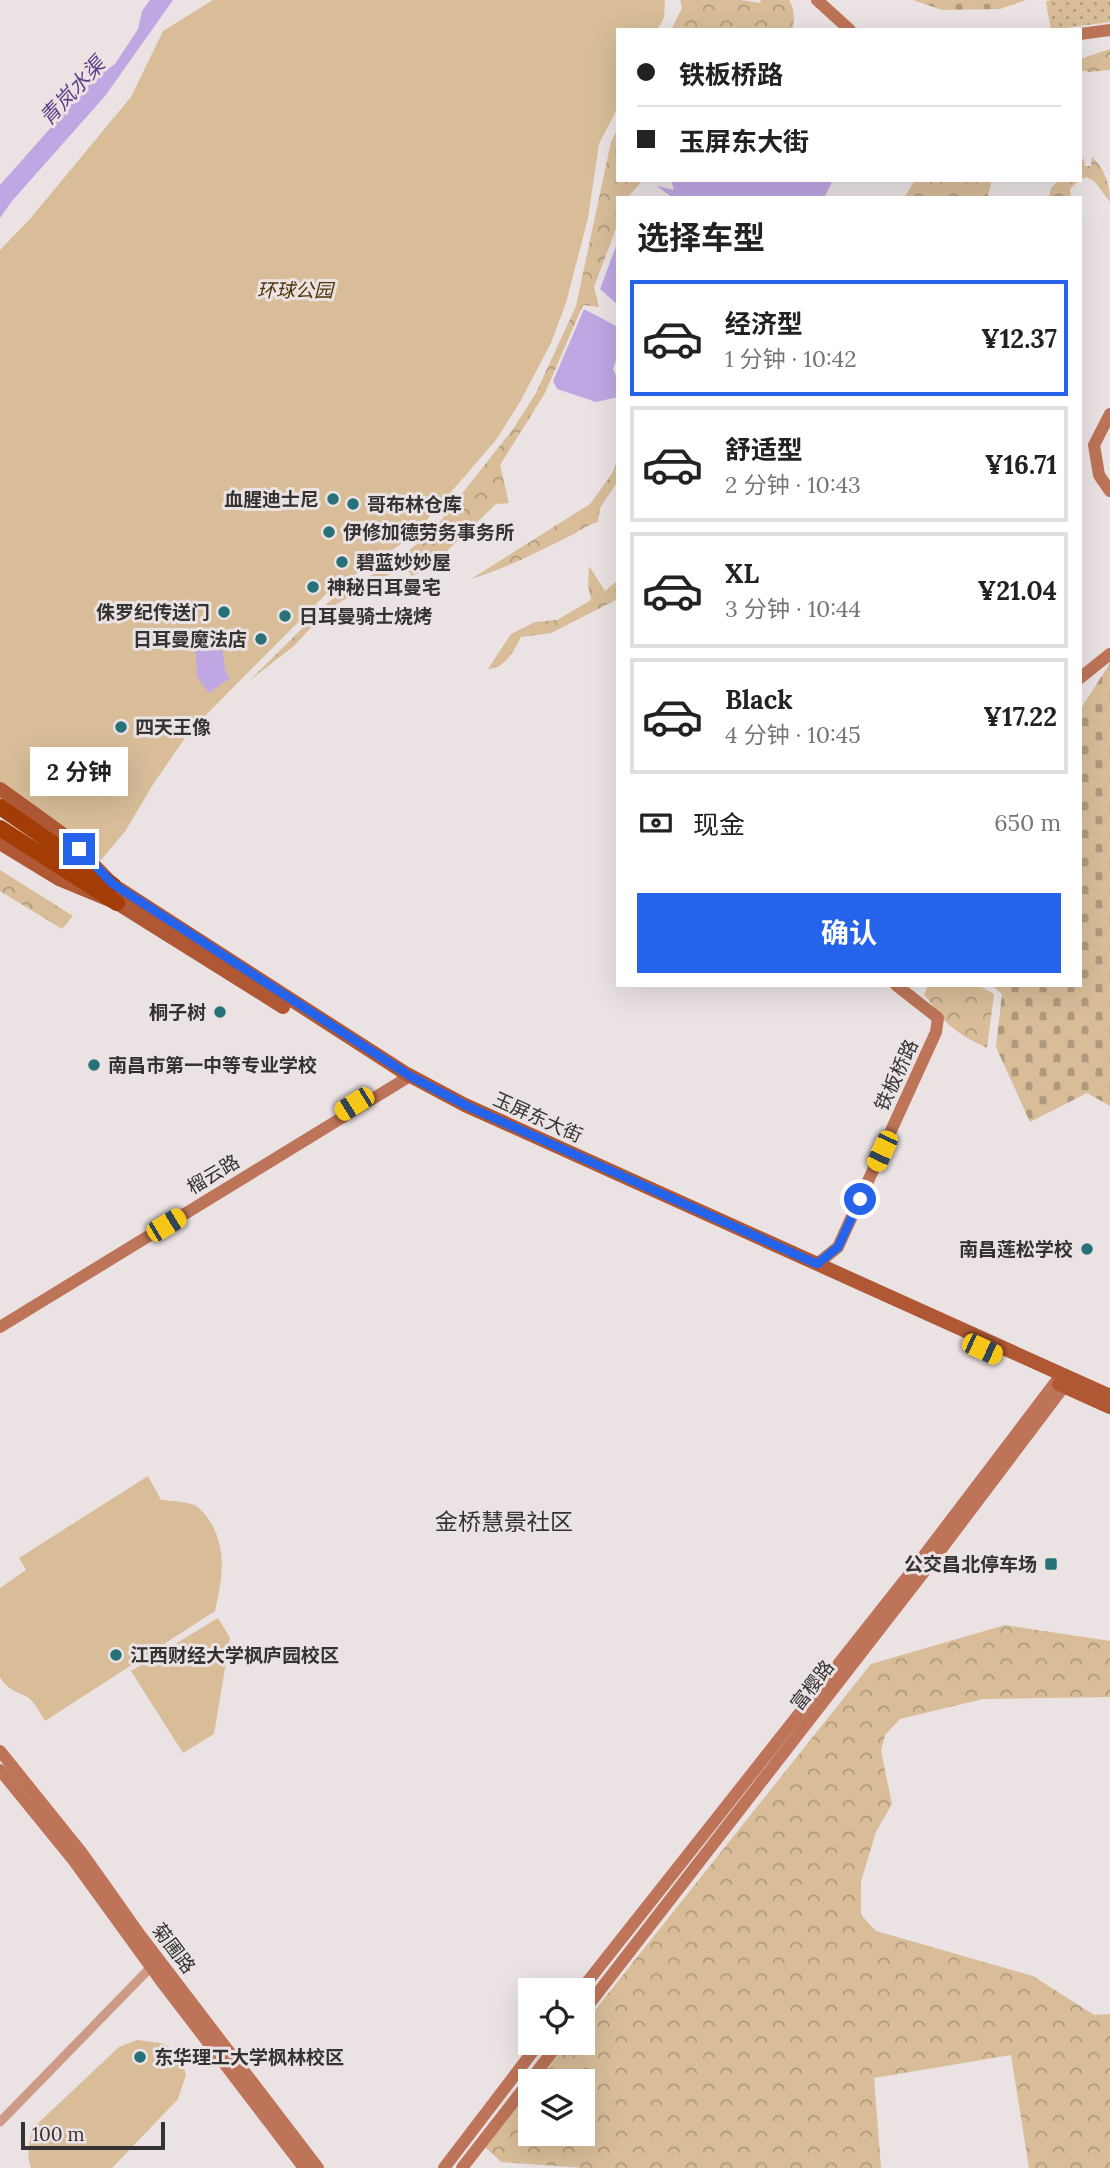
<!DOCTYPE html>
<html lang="zh">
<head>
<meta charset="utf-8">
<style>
	:root { --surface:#fff; --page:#f6f6f6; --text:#222; --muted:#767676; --line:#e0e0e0; --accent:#2563eb }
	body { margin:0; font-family:Lora,"Noto Sans SC",serif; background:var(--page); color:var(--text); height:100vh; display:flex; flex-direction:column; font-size:26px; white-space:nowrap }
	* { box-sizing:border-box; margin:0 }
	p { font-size:23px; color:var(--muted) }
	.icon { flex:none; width:38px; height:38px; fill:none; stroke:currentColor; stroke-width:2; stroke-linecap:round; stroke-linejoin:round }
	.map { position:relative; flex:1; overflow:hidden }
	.panel { position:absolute; left:616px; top:196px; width:466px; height:791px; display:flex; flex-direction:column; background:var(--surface); border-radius:0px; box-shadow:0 7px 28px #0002 }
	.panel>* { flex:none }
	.guide { position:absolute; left:616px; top:28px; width:466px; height:154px; border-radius:0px; box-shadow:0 7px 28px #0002; display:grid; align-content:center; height:154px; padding:0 21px; background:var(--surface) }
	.buttons { position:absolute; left:518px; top:1978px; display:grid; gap:14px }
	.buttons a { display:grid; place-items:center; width:77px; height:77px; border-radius:0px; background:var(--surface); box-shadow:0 7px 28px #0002; font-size:35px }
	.scale { position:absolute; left:21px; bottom:18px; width:144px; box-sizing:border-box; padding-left:7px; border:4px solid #353232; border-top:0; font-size:19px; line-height:24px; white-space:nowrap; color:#353232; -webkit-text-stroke:5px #eae2e3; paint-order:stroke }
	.end { position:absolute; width:32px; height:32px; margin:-16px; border:9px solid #2563eb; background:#fff; box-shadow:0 0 0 4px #fff }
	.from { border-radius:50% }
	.bubble { position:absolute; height:49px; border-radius:0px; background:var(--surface); box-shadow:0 7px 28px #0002; font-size:23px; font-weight:700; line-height:49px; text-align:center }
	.car { position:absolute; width:21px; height:42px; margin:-21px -10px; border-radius:9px; box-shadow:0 0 5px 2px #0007; background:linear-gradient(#f5c518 24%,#345 0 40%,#f5c518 0 76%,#345 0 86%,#f5c518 0) }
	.guide b { display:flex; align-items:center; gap:24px; height:66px; font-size:26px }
	.guide b+b { border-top:2px solid var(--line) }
	.guide i { width:18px; height:18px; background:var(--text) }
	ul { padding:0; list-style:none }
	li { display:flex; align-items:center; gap:21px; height:116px; margin:0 14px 10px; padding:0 7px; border:4px solid var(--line); border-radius:0px }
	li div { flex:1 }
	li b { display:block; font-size:26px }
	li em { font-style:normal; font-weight:700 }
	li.active { border-color:var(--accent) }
	li>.icon { width:63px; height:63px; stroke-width:1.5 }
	h2 { padding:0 21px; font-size:32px; line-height:84px }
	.pay { display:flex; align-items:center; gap:18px; height:77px; padding:0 21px; font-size:26px }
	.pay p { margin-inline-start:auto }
	.button { display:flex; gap:14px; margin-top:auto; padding:14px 21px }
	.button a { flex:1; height:80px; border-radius:0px; background:var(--accent); color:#fff; font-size:28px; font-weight:700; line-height:80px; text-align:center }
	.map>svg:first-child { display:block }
</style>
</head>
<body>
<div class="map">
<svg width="1110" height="2168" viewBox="0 0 1110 2168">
	<defs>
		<pattern id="grass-dots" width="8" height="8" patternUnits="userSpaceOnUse" patternTransform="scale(1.75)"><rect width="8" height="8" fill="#d8bd98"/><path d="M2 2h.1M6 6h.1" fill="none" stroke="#b09a7d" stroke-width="1.8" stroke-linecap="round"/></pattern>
		<pattern id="forest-crowns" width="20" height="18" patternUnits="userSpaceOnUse" patternTransform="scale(1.75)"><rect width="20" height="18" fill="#d8bd98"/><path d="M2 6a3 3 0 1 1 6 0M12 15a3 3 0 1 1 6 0" fill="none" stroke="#b09a7d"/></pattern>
		<pattern id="cemetery-stones" width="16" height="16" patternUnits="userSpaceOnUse" patternTransform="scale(1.75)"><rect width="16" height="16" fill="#d8bd98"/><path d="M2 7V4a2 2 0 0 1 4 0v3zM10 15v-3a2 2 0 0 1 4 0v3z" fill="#b09a7d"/></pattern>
	</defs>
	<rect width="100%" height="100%" fill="#eae2e3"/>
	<path fill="url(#grass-dots)" d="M 1050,0 L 1110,0 L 1110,22 L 1051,30 L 1046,2 Z"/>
	<g fill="url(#forest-crowns)">
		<path d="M 680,0 L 741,0 L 760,3 L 761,0 L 789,0 C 795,10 795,19 792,30 L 671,30 L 682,8 Z"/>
		<path d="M 1110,49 L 1110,70 L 1089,72 L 1080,70 L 1080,59 Z"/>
		<path d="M 618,128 L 618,180 L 643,180 L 627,198 L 618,198 L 618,223 L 594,287 L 599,307 L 583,305 L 545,393 L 500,465 L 509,503 L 496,504 L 429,568 L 412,576 L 404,566 L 328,609 L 294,646 L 249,681 L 331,600 L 398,559 L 431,533 L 513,429 L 536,393 L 576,306 L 611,142 Z"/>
		<path d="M 1092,157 C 1105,169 1110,185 1110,202 L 1094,181 L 1086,177 L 1080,180 L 1080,160 L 1084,159 L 1085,166 L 1091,166 Z"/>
		<path d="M 915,180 L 992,180 L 987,198 L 904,198 Z"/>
		<path d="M 1059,180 L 1079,180 L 1070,189 L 1071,196 L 1077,198 L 1049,198 L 1051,188 Z"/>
		<path d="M 618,460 L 618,481 L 600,508 L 598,522 C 586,525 579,532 568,537 C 537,552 505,569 471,579 L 590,504 L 611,475 Z"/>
		<path d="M 589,566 L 605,591 L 618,580 L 618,599 L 551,633 L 521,637 C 514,651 505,668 488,669 L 511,634 L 535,622 L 557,620 L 591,600 L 588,586 Z"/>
		<path d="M 0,870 L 73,916 L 62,929 L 0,891 Z"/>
		<path d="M 928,985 L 978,985 L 994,994 L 987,1048 C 972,1041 957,1033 945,1021 C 937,1013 932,1003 924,995 Z"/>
		<path d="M 1005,1625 L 1110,1641 L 1110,1697 L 983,1699 L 900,1719 L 885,1735 L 881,1751 L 892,1804 L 876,1832 L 861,1881 L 861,1915 L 876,1931 L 1033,1976 L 1094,2015 L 1110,2014 L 1110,2168 L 1029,2168 L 1011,2055 L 874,2078 L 881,2168 L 583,2168 L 501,2162 L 485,2147 L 530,2090 L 530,2133 L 583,2133 L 583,2081 L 538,2081 L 569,2042 L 583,2042 L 583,2025 L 871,1664 Z"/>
	</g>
	<g fill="url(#cemetery-stones)">
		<path d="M 913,0 L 1026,0 L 1000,9 L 942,10 Z"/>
		<path d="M 1110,663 L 1110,1106 L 1087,1093 L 1030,1122 L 996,1047 L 1002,994 L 991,985 L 1080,985 L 1080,710 Z"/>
	</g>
	<g fill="#d8bd98">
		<path d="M 213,0 L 665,0 L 664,18 L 657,30 L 618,30 L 618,107 L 599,144 L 588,218 L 566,303 L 551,343 L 520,402 L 496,440 L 413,536 L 327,593 L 189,732 L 152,786 L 126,830 L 101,860 L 72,832 L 0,782 L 0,250 L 29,220 L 131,97 L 163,31 Z"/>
		<path d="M 148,1476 L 161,1500 C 171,1501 184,1501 194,1505 C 199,1507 206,1515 209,1520 C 228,1549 222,1580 215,1611 L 45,1721 C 41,1715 37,1707 32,1701 C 23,1691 11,1695 0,1677 L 0,1588 L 26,1570 L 19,1558 Z"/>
		<path d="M 218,1618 L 230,1638 L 214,1734 L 183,1753 L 131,1671 Z"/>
		<path d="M 137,2040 L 161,2043 L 175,2049 L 182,2060 L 186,2075 L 178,2099 L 112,2168 L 31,2168 C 26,2154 29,2142 33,2128 L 119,2047 Z"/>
	</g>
	<g fill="#bfa7e3">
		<path d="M 150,0 L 173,0 L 105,96 L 12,201 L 0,218 L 0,185 L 93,80 L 115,64 L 138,29 L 142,11 Z"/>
		<path d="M 671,180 L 833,180 L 824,198 L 673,198 L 657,186 L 674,190 Z"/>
		<path d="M 618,241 L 618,305 L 600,289 Z"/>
		<path d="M 584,309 L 618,327 L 618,354 L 613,369 L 618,380 L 618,397 L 596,402 L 557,389 L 553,381 Z"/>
		<path d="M 210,629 L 222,646 L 225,670 L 230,678 L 209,693 L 197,677 L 196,654 L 189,644 Z"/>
	</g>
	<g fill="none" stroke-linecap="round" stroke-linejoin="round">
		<path stroke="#cc9a87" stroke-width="9" d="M 0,2122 L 151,1967"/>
		<g stroke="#bd7458" stroke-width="12">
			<path d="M 817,0 L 850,30"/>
			<path d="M 1080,34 L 1110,30"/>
			<path d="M 1110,414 L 1094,445 L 1099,475 L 1110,491"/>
			<path d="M 1080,678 L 1110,654"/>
			<path d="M 817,1264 L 838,1247 L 936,1032 L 938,1018 L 896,985"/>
			<path d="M 0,1327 L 410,1076"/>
			<path d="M 0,1751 L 82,1853 L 140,1935 L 318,2168"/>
			<path d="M 0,1770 L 74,1861 L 161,1981 L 304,2168"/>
			<path d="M 581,1990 L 919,1562 L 1061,1375"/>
			<path d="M 583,2012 L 927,1568 L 1069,1380"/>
			<path d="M 444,2168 L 540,2042"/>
			<path d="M 462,2168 L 560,2042"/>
		</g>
		<g stroke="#b05834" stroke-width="14">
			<path d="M 0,789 L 68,838 L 113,885 L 405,1073 L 465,1105 L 1110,1396"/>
			<path d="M 0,843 L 59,879 L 117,903 L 283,1007"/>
			<path d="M 1059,1384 L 1110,1407"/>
		</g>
		<g stroke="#a33c06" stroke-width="16">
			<path d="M 0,807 L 113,885"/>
			<path d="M 0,828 L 117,903"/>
		</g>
	</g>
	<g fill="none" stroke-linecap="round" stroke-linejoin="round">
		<path stroke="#2563eb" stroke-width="9" d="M 79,849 L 113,884 L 410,1076 L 465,1105 L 817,1264 L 838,1247 L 860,1199"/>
	</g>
	<g fill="#277178" stroke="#eae2e3" stroke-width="2.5">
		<circle cx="333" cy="499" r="7"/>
		<circle cx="353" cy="504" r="7"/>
		<circle cx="329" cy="532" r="7"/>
		<circle cx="342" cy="562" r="7"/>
		<circle cx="313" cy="587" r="7"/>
		<circle cx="224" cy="612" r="7"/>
		<circle cx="285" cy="616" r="7"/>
		<circle cx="261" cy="639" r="7"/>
		<circle cx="121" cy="727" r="7"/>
		<circle cx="220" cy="1012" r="7"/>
		<circle cx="94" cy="1065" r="7"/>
		<circle cx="1087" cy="1249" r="7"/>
		<rect x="1044" y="1557" width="14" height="14" rx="3.5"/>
		<circle cx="116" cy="1655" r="7"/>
		<circle cx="140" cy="2057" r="7"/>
	</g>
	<g text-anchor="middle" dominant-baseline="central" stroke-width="6" stroke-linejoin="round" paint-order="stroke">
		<g font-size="19" font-style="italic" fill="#503506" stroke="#eae2e3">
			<text x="295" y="290">环球公园</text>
		</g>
		<g font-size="19" font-weight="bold" fill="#353232" stroke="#eae2e3" text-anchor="start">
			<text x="319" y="499" text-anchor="end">血腥迪士尼</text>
			<text x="367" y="504">哥布林仓库</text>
			<text x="343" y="532">伊修加德劳务事务所</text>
			<text x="356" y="562">碧蓝妙妙屋</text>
			<text x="327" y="587">神秘日耳曼宅</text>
			<text x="210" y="612" text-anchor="end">侏罗纪传送门</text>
			<text x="299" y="616">日耳曼骑士烧烤</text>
			<text x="247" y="639" text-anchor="end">日耳曼魔法店</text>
			<text x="135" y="727">四天王像</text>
			<text x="206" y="1012" text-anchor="end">桐子树</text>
			<text x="108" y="1065">南昌市第一中等专业学校</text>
			<text x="1073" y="1249" text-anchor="end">南昌莲松学校</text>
			<text x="1037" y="1564" text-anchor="end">公交昌北停车场</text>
			<text x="130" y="1655">江西财经大学枫庐园校区</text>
			<text x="154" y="2057">东华理工大学枫林校区</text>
		</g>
		<g font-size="19" fill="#353232" stroke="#eae2e3">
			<text transform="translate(896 1075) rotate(-65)">铁板桥路</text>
			<text transform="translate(538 1117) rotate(24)">玉屏东大街</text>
			<text transform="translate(213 1174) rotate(-31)">榴云路</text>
			<text transform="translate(812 1685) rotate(-52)">富樱路</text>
			<text transform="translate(174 1948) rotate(53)">菊圃路</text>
		</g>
		<g font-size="21" font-style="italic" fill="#5f3f87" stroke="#eae2e3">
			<text transform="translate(72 91) rotate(-47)">青岚水渠</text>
		</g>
		<g font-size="23" fill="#353232" stroke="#eae2e3">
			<text x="504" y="1521">金桥慧景社区</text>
		</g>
	</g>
</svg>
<div class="buttons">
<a><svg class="icon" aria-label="locate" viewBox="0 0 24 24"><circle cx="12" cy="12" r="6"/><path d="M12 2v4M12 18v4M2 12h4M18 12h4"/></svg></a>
<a><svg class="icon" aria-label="layers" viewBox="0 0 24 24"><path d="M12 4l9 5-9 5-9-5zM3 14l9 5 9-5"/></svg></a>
</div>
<div class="scale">100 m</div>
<i class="end from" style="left:860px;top:1199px"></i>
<i class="end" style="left:79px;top:849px"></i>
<div class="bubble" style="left:30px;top:747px;width:98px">2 分钟</div>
<i class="car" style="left:354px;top:1104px;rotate:238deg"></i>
<i class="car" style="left:882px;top:1151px;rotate:205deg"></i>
<i class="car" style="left:166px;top:1225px;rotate:59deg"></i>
<i class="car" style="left:982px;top:1349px;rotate:115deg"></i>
<div class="guide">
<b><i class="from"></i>铁板桥路</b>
<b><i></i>玉屏东大街</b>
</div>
<section class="panel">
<h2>选择车型</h2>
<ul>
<li class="active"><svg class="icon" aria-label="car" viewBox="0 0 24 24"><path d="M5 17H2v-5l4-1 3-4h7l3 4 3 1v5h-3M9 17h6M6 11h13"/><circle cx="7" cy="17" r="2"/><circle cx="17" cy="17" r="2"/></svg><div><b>经济型</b><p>1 分钟 · 10:42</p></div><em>¥12.37</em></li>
<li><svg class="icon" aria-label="car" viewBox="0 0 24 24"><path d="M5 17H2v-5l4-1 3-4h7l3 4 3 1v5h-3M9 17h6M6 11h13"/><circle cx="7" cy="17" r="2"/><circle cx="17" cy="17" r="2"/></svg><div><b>舒适型</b><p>2 分钟 · 10:43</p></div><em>¥16.71</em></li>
<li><svg class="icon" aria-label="car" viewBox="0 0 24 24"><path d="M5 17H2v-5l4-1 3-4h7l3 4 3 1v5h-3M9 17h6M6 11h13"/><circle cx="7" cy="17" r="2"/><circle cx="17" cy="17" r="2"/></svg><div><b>XL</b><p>3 分钟 · 10:44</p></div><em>¥21.04</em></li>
<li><svg class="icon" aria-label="car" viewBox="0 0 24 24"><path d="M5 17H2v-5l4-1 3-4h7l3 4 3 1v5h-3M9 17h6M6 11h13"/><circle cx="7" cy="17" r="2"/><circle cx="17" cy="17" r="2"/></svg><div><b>Black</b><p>4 分钟 · 10:45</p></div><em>¥17.22</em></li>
</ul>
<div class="pay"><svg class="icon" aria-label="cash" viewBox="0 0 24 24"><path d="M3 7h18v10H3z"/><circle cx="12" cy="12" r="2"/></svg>现金<p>650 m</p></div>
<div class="button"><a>确认</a></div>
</section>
</div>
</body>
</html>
